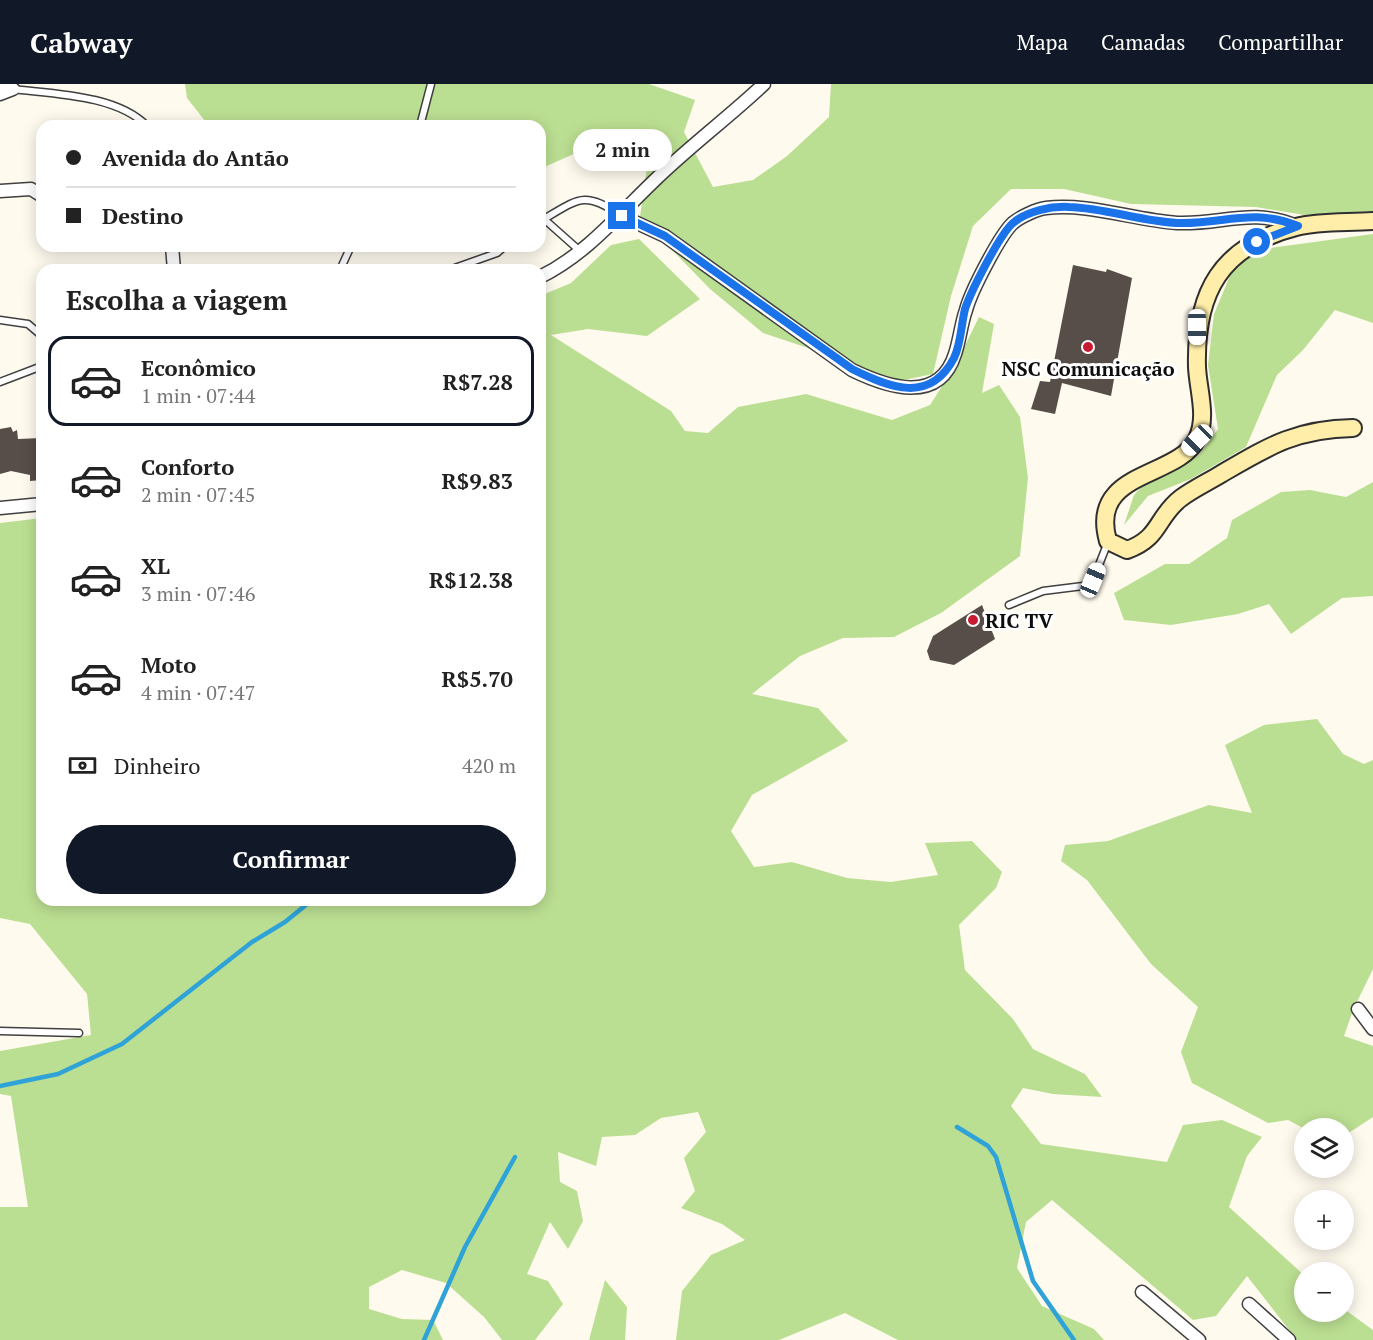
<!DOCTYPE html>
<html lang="pt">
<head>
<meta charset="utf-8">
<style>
	:root { --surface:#fff; --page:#f6f6f6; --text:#222; --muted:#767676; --line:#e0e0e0; --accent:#111827 }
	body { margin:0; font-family:"PT Serif",serif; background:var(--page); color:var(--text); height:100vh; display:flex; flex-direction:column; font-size:22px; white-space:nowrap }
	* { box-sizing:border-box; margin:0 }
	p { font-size:20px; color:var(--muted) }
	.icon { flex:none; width:33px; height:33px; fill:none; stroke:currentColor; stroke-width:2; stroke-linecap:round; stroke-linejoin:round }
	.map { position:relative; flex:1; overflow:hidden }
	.details { position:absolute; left:36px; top:180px; width:510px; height:642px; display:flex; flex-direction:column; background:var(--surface); border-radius:18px; box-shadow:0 3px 15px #0003 }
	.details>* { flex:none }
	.hud { position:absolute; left:36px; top:36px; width:510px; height:132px; border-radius:18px; box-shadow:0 3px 15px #0003; display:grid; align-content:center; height:132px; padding:0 30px; background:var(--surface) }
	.fabs { position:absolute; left:1294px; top:1034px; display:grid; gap:12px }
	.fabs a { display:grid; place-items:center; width:60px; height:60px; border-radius:50%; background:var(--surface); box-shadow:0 3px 15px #0003; font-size:30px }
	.end { position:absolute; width:27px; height:27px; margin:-14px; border:8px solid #1a73e8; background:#fff; box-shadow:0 0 0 3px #fff }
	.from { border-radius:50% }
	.bubble { position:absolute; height:42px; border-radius:21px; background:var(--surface); box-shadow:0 3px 15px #0003; font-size:20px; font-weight:800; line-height:42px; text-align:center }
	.car { position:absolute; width:18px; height:36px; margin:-18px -9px; border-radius:8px; box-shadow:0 0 4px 2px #0007; background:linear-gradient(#fff 24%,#345 0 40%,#fff 0 76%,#345 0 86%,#fff 0) }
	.hud b { display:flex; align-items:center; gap:21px; height:57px; font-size:22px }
	.hud b+b { border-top:2px solid var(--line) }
	.hud i { width:15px; height:15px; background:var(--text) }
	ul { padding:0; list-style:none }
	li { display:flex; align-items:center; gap:18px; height:90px; margin:0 12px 9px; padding:0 18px; border:3px solid transparent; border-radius:18px }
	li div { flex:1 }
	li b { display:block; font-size:22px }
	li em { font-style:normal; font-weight:800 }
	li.on { border-color:var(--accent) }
	li>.icon { width:54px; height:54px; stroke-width:1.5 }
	h2 { padding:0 30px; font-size:27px; line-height:72px }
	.pay { display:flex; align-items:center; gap:15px; height:66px; padding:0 30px; font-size:22px }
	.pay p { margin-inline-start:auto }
	.primary-button { display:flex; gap:12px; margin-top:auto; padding:12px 30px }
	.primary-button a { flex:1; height:69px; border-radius:36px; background:var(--accent); color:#fff; font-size:24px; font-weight:800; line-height:69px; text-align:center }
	header { display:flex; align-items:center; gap:36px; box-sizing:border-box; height:84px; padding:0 30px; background:var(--accent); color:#fff }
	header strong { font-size:28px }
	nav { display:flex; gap:33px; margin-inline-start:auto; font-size:21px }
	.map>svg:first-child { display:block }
</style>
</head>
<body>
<header>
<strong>Cabway</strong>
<nav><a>Mapa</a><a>Camadas</a><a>Compartilhar</a></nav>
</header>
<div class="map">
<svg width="1373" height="1256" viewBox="0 0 1373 1256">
	<rect width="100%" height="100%" fill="#fffaee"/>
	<g fill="#bbdf92">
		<path d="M 185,0 L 649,0 L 695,16 L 684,48 L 713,103 L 753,96 L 787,72 L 829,33 L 831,0 L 1373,0 L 1373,127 L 1304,131 L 1256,123 L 1131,120 L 1064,105 L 1011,105 L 973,142 L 951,212 L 933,290 L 894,298 L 853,279 L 763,249 L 710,205 L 640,133 L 648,76 L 596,60 L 540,85 L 540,42 L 418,42 L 411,40 L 402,42 L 209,42 L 187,14 Z"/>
		<path d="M 1373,150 L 1373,239 L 1335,226 L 1303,266 L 1277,291 L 1246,363 L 1191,395 L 1148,412 L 1124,441 L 1134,411 L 1152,392 L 1198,372 L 1218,345 L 1208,281 L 1214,230 L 1232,187 L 1255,166 Z"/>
		<path d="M 639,155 L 700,215 L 647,252 L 588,245 L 551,251 L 671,327 L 685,347 L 708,349 L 738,323 L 806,310 L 892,336 L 930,321 L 955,282 L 979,233 L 994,240 L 982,309 L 999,301 L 1020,333 L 1028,394 L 1020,472 L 941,529 L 894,553 L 843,554 L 800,572 L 752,610 L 818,624 L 848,657 L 752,711 L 731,747 L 754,783 L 792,778 L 847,794 L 890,798 L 938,791 L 925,759 L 972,757 L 1002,788 L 996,804 L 959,841 L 965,886 L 1013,935 L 1033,965 L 1085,990 L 1102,1013 L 1053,1010 L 1023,1004 L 1011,1022 L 1041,1060 L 1167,1078 L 1183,1041 L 1222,1036 L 1262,1053 L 1247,1072 L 1229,1123 L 1305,1192 L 1305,1227 L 1344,1227 L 1344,1225 L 1373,1246 L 1373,1256 L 1297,1256 L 1247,1192 L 1216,1232 L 1193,1236 L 1052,1116 L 1026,1138 L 1017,1184 L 1042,1222 L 1094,1245 L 1104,1256 L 898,1256 L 845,1229 L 779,1256 L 676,1256 L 682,1207 L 711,1171 L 745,1156 L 722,1140 L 681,1124 L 695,1107 L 684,1074 L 706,1048 L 698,1028 L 661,1034 L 635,1051 L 602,1053 L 596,1082 L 558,1068 L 560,1098 L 577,1107 L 583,1137 L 568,1165 L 550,1138 L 527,1190 L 548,1197 L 563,1220 L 535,1256 L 502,1256 L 484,1233 L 446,1199 L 402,1186 L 369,1203 L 369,1225 L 402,1235 L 433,1236 L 443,1256 L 0,1256 L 0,1123 L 28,1123 L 11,1012 L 0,1010 L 0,967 L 91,951 L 87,910 L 30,840 L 0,834 L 0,439 L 42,434 L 42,816 L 540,816 L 540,212 L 571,199 L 611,161 Z"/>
		<path d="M 1373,398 L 1373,512 L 1342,514 L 1291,550 L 1269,520 L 1238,530 L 1171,541 L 1124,536 L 1114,509 L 1165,480 L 1189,480 L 1227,454 L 1232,436 L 1281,408 L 1310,406 L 1346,413 Z"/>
		<path d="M 1317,635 L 1343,670 L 1364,680 L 1373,676 L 1373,885 L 1353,926 L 1344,952 L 1373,962 L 1373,1033 L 1344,1052 L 1344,1044 L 1305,1045 L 1288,1036 L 1268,1039 L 1192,999 L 1181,968 L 1198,923 L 1151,880 L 1087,796 L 1061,777 L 1065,761 L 1108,757 L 1209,721 L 1252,729 L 1225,661 L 1264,641 Z"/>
		<path d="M 605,1196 L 627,1223 L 625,1256 L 589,1256 Z"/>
	</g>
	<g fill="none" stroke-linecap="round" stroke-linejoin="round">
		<g stroke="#2fa3d8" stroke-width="4.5">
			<path d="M 0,1002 L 58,990 L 122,960 L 252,858 L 285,838 L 312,816"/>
			<path d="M 957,1043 L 988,1062 L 996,1073 L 1033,1197 L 1074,1256"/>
			<path d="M 424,1256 L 465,1163 L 515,1073"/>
		</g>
	</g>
	<g fill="#574d49">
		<path d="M 1073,181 L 1106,188 L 1107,185 L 1132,194 L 1111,312 L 1062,299 L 1055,330 L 1031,325 L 1040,297 L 1050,298 Z"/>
		<path d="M 11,343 L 13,348 L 17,346 L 18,355 L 42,354 L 42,396 L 30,397 L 30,391 L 11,387 L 0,390 L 0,345 Z"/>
		<path d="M 982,521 L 995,555 L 954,581 L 930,576 L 927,567 L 933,552 Z"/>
	</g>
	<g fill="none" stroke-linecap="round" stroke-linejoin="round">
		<g stroke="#404040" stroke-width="9">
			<g id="lane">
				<path d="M 13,5 C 54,10 117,11 147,42"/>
				<path d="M 420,42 L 431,0"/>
				<path d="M 544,135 C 581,113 584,108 621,131"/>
				<path d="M 540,136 L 544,135 L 580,167"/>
				<path d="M 340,186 L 351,162"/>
				<path d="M 449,186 L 497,169 L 505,162"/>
				<path d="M 0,236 L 28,240 L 42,252"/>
				<path d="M 0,298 L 42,282"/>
				<path d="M 1009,521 L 1043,507 L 1083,502 L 1093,496 L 1108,458"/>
				<path d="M 0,947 L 79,949"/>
			</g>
		</g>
		<g stroke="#404040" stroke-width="15">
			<g id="street">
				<path d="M 0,10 L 13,5 L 3,0"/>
				<path d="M 0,107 L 31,105 L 42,112"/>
				<path d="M 622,132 L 665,152 L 852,286 C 887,303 939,321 955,270 C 960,255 961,240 966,226 C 971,207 1000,151 1013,139 C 1020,133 1037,125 1046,124 C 1090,119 1133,136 1177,139 C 1223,141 1250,123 1297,142"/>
				<path d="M 172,162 L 174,186"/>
				<path d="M 540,193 C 587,170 619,130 656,95 C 690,62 729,33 764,0"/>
				<path d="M 0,424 L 42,420"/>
				<path d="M 1358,925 L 1373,945"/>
				<path d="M 1142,1208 L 1199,1256"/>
				<path d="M 1249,1220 L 1289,1256"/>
			</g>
		</g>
		<g stroke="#2f2f2f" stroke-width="20">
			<path id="secondary" d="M 1353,344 C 1296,345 1269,362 1221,390 C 1208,398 1193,405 1181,414 C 1156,433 1161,454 1127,466 L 1108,457 C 1088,386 1177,395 1197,355 C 1208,333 1198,306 1197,283 C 1195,208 1221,162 1296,143 C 1320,137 1348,139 1373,137"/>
		</g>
		<use href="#lane" stroke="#fff" stroke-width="6"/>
		<use href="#street" stroke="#fff" stroke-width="12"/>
		<use href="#secondary" stroke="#ffeea9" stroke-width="16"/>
	</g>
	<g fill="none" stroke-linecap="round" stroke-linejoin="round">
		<path stroke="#1a73e8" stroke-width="8" d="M 622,132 L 665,152 L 852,285 C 890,304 930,320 954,274 C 961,260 961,241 965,225 C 971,207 1000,150 1013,139 C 1027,127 1051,122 1069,123 C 1105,124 1140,137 1177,139 C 1223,141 1250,123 1298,142 L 1257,158"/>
	</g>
	<g fill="#c91a31" stroke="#fff" stroke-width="2">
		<circle cx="1088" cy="263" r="6"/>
		<circle cx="973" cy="536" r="6"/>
	</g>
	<g text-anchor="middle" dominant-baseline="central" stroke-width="6" stroke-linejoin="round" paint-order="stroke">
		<g font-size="20" font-weight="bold" fill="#0d0d0d" stroke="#fff">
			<text x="1088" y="284">NSC Comunicação</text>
			<text x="985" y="536" text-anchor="start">RIC TV</text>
		</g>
	</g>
</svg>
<div class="fabs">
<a><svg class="icon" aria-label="layers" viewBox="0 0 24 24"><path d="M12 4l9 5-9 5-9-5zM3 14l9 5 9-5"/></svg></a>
<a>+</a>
<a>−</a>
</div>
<i class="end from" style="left:1257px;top:158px"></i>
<i class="end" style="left:622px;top:132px"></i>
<div class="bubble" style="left:573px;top:45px;width:99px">2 min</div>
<i class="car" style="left:1197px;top:243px;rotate:180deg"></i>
<i class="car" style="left:1197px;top:356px;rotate:225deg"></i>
<i class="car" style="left:1093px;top:496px;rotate:23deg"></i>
<div class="hud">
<b><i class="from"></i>Avenida do Antão</b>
<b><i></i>Destino</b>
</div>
<section class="details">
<h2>Escolha a viagem</h2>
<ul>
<li class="on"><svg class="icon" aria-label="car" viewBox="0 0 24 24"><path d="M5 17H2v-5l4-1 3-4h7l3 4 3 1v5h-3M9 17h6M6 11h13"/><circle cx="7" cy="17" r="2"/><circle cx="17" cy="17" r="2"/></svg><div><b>Econômico</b><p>1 min · 07:44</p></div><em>R$7.28</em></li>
<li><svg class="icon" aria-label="car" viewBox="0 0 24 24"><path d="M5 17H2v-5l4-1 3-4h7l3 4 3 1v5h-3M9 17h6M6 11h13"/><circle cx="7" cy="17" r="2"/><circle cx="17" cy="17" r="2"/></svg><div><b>Conforto</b><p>2 min · 07:45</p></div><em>R$9.83</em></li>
<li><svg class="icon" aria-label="car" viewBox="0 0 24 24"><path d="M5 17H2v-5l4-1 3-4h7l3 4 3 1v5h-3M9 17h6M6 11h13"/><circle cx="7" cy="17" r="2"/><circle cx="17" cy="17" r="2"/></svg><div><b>XL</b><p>3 min · 07:46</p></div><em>R$12.38</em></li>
<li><svg class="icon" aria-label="car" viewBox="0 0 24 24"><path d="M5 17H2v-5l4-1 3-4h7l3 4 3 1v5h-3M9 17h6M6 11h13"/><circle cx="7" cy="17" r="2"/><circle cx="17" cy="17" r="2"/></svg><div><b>Moto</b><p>4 min · 07:47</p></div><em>R$5.70</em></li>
</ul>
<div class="pay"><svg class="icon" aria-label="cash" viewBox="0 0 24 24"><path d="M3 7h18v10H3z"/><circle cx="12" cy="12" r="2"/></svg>Dinheiro<p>420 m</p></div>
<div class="primary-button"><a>Confirmar</a></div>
</section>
</div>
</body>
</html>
